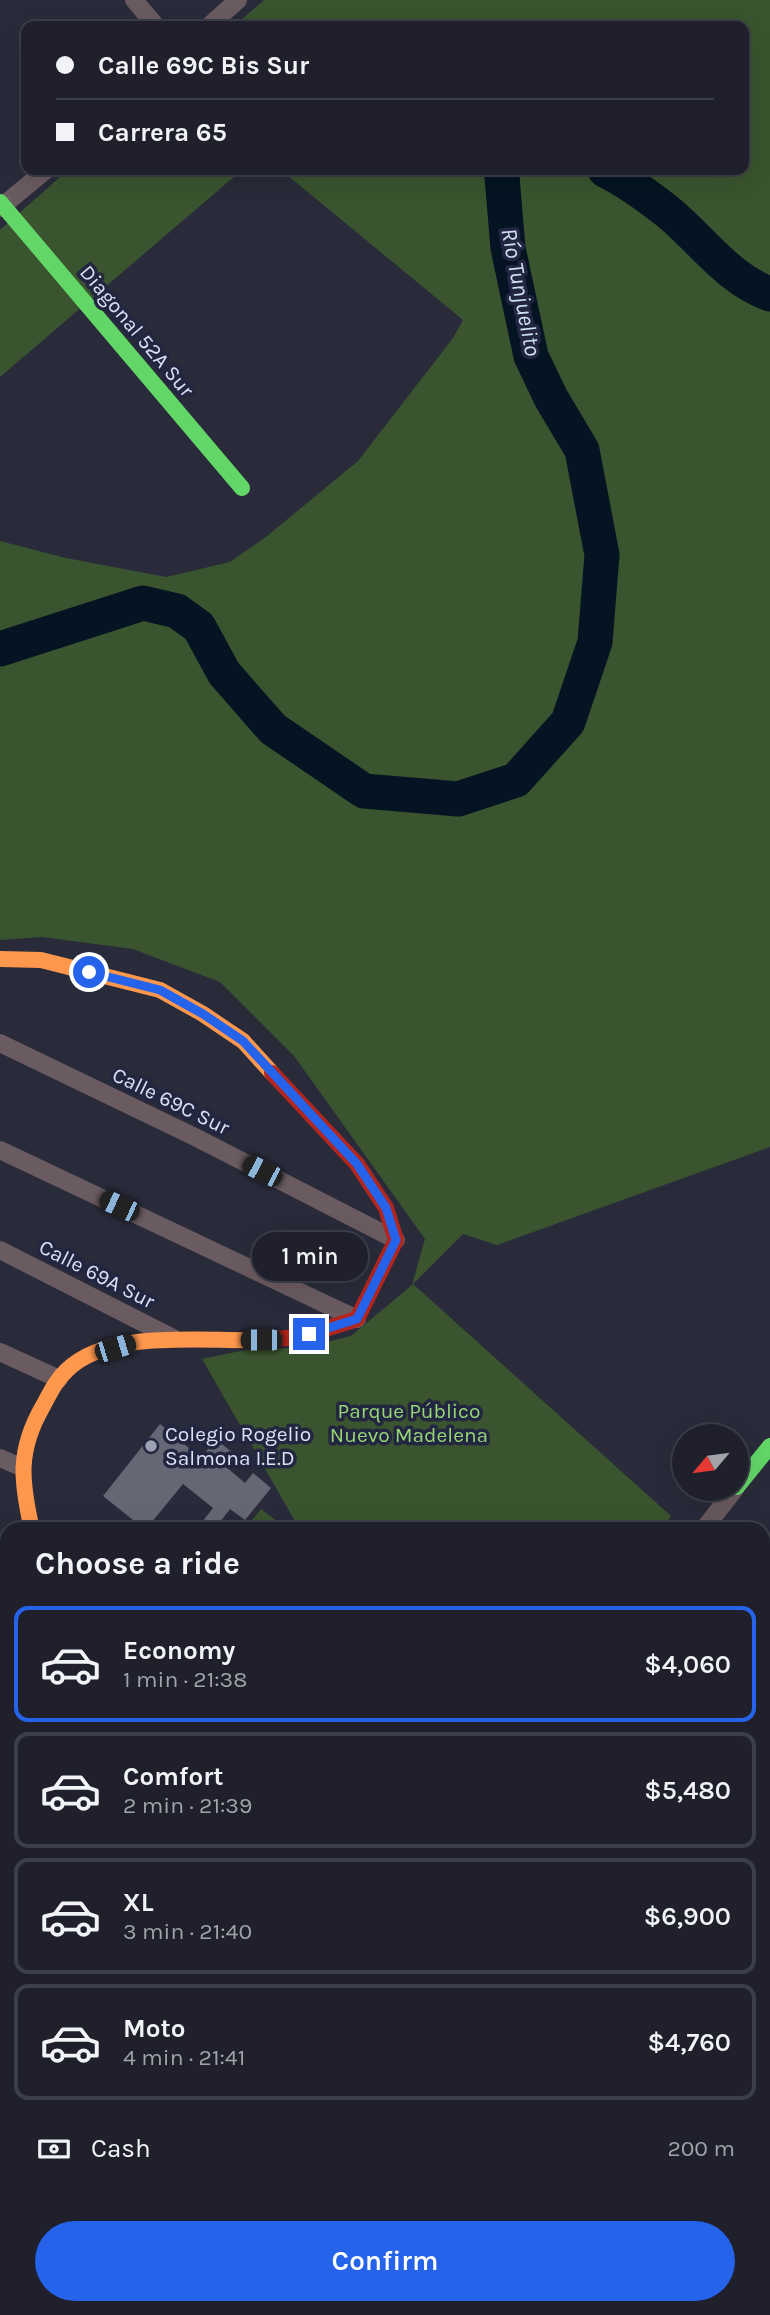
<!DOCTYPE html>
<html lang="en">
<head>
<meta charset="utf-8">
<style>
	:root { --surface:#1f202c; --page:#2c2d38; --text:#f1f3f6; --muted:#a1a3a9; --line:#3c3e48; --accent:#2563eb }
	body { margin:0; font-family:Karla,sans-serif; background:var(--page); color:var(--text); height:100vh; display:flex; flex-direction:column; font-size:26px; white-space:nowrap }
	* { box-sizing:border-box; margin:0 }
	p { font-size:23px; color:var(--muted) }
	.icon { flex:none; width:38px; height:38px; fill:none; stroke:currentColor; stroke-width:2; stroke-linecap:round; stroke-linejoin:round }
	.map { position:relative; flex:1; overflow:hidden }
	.panel { position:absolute; left:0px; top:1522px; width:770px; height:793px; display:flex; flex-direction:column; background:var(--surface); border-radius:21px 21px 0 0; box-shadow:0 7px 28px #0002,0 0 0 2px var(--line) }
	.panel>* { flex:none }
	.hud { position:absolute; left:21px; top:21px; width:728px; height:154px; border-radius:14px; box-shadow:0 7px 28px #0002,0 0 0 2px var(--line); display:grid; align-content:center; height:154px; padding:0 35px; background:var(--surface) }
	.needle { width:46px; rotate:241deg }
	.fabs { position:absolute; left:672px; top:1424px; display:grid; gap:14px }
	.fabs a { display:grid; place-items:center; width:77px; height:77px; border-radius:50%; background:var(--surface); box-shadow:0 7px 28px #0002,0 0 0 2px var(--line); font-size:35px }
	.end { position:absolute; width:32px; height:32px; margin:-16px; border:9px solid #2563eb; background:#fff; box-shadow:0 0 0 4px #fff }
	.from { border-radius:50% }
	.bubble { position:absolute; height:49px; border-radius:24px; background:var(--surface); box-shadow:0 7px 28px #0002,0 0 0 2px var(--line); font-size:23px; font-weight:600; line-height:49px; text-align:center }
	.car { position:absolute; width:21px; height:42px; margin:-21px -10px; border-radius:9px; box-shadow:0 0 5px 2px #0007; background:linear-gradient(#222 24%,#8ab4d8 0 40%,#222 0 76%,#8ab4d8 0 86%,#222 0) }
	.hud b { display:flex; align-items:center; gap:24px; height:66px; font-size:26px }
	.hud b+b { border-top:2px solid var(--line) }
	.hud i { width:18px; height:18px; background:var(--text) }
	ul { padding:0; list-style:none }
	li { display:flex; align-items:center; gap:21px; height:116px; margin:0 14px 10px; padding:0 21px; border:4px solid var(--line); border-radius:14px }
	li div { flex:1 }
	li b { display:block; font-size:26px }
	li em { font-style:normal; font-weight:600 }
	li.selected { border-color:var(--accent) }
	li>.icon { width:63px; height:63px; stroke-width:1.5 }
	h2 { padding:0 35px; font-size:32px; line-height:84px }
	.pay { display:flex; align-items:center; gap:18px; height:77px; padding:0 35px; font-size:26px }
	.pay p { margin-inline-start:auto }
	.primary-button { display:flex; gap:14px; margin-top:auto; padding:14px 35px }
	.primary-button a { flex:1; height:80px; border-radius:42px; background:var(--accent); color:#fff; font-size:28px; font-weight:600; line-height:80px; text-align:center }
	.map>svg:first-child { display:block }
</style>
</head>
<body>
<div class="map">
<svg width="770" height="2315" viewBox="0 0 770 2315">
	<rect width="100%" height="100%" fill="#292b3a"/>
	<g fill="#3a542f">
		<path d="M 264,0 L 770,0 L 770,1147 L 497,1245 L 463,1234 L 413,1284 L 671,1516 L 662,1529 L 305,1530 L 295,1521 L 202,1359 L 250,1349 L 302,1348 L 351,1336 L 412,1285 L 425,1239 L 294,1056 L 220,982 L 133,949 L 42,937 L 0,940 L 0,541 L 66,558 L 166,577 L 230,562 L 267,536 L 358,461 L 453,338 L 463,320 L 281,170 L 744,170 L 744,26 L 234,26 Z"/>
		<path d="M 68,170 L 242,170 L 0,377 L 0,230 Z"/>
		<path d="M 261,1509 L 287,1529 L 245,1529 Z"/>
		<path d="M 763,1822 L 770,1829 L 770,1958 L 763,1951 Z"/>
	</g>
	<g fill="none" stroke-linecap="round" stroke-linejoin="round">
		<g stroke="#041422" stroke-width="35">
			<path d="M 605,170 C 627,181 649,197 668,212 C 702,240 728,279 770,294"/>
			<path d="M 0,649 L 143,603 L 177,611 L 199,627 L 224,673 L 273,729 L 364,791 L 458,799 L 516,780 L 568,722 L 595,642 L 602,555 L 582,450 L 551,398 L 531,356 L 508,248 L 502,177 L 504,170"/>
		</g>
	</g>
	<g fill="#656774">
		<path d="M 160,1424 L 201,1458 L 216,1439 L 234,1454 L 225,1466 L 245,1483 L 253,1473 L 271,1488 L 245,1520 L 230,1509 L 214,1530 L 196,1530 L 213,1508 L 183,1484 L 151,1523 L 158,1530 L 134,1530 L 138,1524 L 103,1496 Z"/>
		<path d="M 763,1559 L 770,1564 L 770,1602 L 763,1610 Z"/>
		<path d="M 763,1752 L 770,1759 L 770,1829 L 763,1822 Z"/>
		<path d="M 770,2007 L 770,2075 L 763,2081 L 763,2014 Z"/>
		<path d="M 770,2135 L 770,2198 L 763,2205 L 763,2141 Z"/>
		<path d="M 418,2308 L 472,2308 L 478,2315 L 424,2315 Z"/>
		<path d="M 516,2308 L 574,2308 L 580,2315 L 523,2315 Z"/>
		<path d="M 678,2308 L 759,2308 L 766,2315 L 685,2315 Z"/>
	</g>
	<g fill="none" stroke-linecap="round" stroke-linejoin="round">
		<g stroke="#6a5b60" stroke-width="18">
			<path d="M 134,0 L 156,26"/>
			<path d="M 209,26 L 238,0"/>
			<path d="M 0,208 L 46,170"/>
			<path d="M 0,1043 L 195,1137 L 396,1240"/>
			<path d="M 0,1150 L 357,1319"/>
			<path d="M 0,1250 L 173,1338"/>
			<path d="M 0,1352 L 59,1379"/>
			<path d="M 0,1458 L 21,1467"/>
			<path d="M 703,1530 L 735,1489"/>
			<path d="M 0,1562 L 7,1565"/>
			<path d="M 0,1663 L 7,1666"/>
			<path d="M 0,1884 L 7,1887"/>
			<path d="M 0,1991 L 7,1994"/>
			<path d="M 0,2085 L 7,2088"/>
			<path d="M 0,2166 L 7,2152"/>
			<path d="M 0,2194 L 7,2198"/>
			<path d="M 0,2292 L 7,2296"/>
			<path d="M 35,2308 L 49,2315"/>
			<path d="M 248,2308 L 263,2315"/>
			<path d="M 301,2315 L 301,2308"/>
		</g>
		<g stroke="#63d668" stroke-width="16">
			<path d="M 0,202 L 242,488"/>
			<path d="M 737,1487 L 770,1446"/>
		</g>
		<g stroke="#ff974d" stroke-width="16">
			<path d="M 0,959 L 41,960 L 160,990 L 203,1014 L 243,1041 L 272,1073"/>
			<path d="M 32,1530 C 21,1481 17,1451 43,1406 C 50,1393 56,1380 67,1370 C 110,1328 205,1342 260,1340"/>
			<path d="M 0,1777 L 7,1780"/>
		</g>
		<g stroke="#b3261e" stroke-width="16">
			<path d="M 260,1340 L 299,1337 L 357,1319 L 396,1240 L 386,1208 L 357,1164 L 272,1073"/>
			<path d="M 628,2308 L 635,2315"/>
		</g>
	</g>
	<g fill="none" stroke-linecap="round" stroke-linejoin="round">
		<path stroke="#2563eb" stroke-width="9" d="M 89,972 L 160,990 L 203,1014 L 243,1041 L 357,1164 L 386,1208 L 396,1240 L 357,1319 L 309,1334"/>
	</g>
	<circle fill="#9ea1b2" stroke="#222641" stroke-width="2.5" cx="151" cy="1446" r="7"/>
	<g text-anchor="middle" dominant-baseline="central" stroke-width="7" stroke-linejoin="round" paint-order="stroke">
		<g font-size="21" fill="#dde1f3" stroke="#222641">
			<text transform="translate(137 331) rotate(50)">Diagonal 52A Sur</text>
			<text transform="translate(171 1101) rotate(26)">Calle 69C Sur</text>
			<text transform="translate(97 1274) rotate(27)">Calle 69A Sur</text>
		</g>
		<g font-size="21" fill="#97d474" stroke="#222641">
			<text x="409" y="1411">Parque Público<tspan x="409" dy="24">Nuevo Madelena</tspan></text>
		</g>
		<g font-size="21" fill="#dde1f3" stroke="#222641" text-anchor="start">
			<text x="165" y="1434">Colegio Rogelio<tspan x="165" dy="24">Salmona I.E.D</tspan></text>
		</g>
		<g font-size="23" font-style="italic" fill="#cde1ef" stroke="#222641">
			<text transform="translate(521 292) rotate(79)">Río Tunjuelito</text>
		</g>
	</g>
</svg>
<div class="fabs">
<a><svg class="needle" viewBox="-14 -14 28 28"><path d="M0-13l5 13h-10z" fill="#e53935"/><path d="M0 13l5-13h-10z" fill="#a1a3a9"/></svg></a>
</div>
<i class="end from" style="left:89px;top:972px"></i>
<i class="end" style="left:309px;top:1334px"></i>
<div class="bubble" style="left:252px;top:1232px;width:116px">1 min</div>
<i class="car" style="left:262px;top:1171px;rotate:297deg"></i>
<i class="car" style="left:119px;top:1206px;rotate:295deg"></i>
<i class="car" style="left:261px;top:1340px;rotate:270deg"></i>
<i class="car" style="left:115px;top:1348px;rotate:73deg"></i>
<div class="hud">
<b><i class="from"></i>Calle 69C Bis Sur</b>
<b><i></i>Carrera 65</b>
</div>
<section class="panel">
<h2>Choose a ride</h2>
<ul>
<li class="selected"><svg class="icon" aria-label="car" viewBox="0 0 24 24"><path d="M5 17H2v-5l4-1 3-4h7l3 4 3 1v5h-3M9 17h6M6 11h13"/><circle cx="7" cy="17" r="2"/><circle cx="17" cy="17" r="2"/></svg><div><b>Economy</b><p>1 min · 21:38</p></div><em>$4,060</em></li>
<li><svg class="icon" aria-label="car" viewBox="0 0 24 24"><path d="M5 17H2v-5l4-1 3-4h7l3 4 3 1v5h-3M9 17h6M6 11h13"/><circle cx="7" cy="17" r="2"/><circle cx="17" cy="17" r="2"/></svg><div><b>Comfort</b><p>2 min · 21:39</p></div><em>$5,480</em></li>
<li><svg class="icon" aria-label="car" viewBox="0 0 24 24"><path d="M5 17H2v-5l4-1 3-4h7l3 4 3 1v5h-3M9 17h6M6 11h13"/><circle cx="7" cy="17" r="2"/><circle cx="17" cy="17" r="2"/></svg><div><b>XL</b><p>3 min · 21:40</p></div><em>$6,900</em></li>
<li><svg class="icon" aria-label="car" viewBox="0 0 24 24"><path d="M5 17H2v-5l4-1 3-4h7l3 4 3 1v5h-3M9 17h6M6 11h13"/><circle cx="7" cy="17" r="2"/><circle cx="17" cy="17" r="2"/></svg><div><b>Moto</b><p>4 min · 21:41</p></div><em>$4,760</em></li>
</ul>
<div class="pay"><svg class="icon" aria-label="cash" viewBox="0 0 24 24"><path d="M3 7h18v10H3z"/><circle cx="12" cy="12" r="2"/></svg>Cash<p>200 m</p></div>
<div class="primary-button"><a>Confirm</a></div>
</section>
</div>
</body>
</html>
